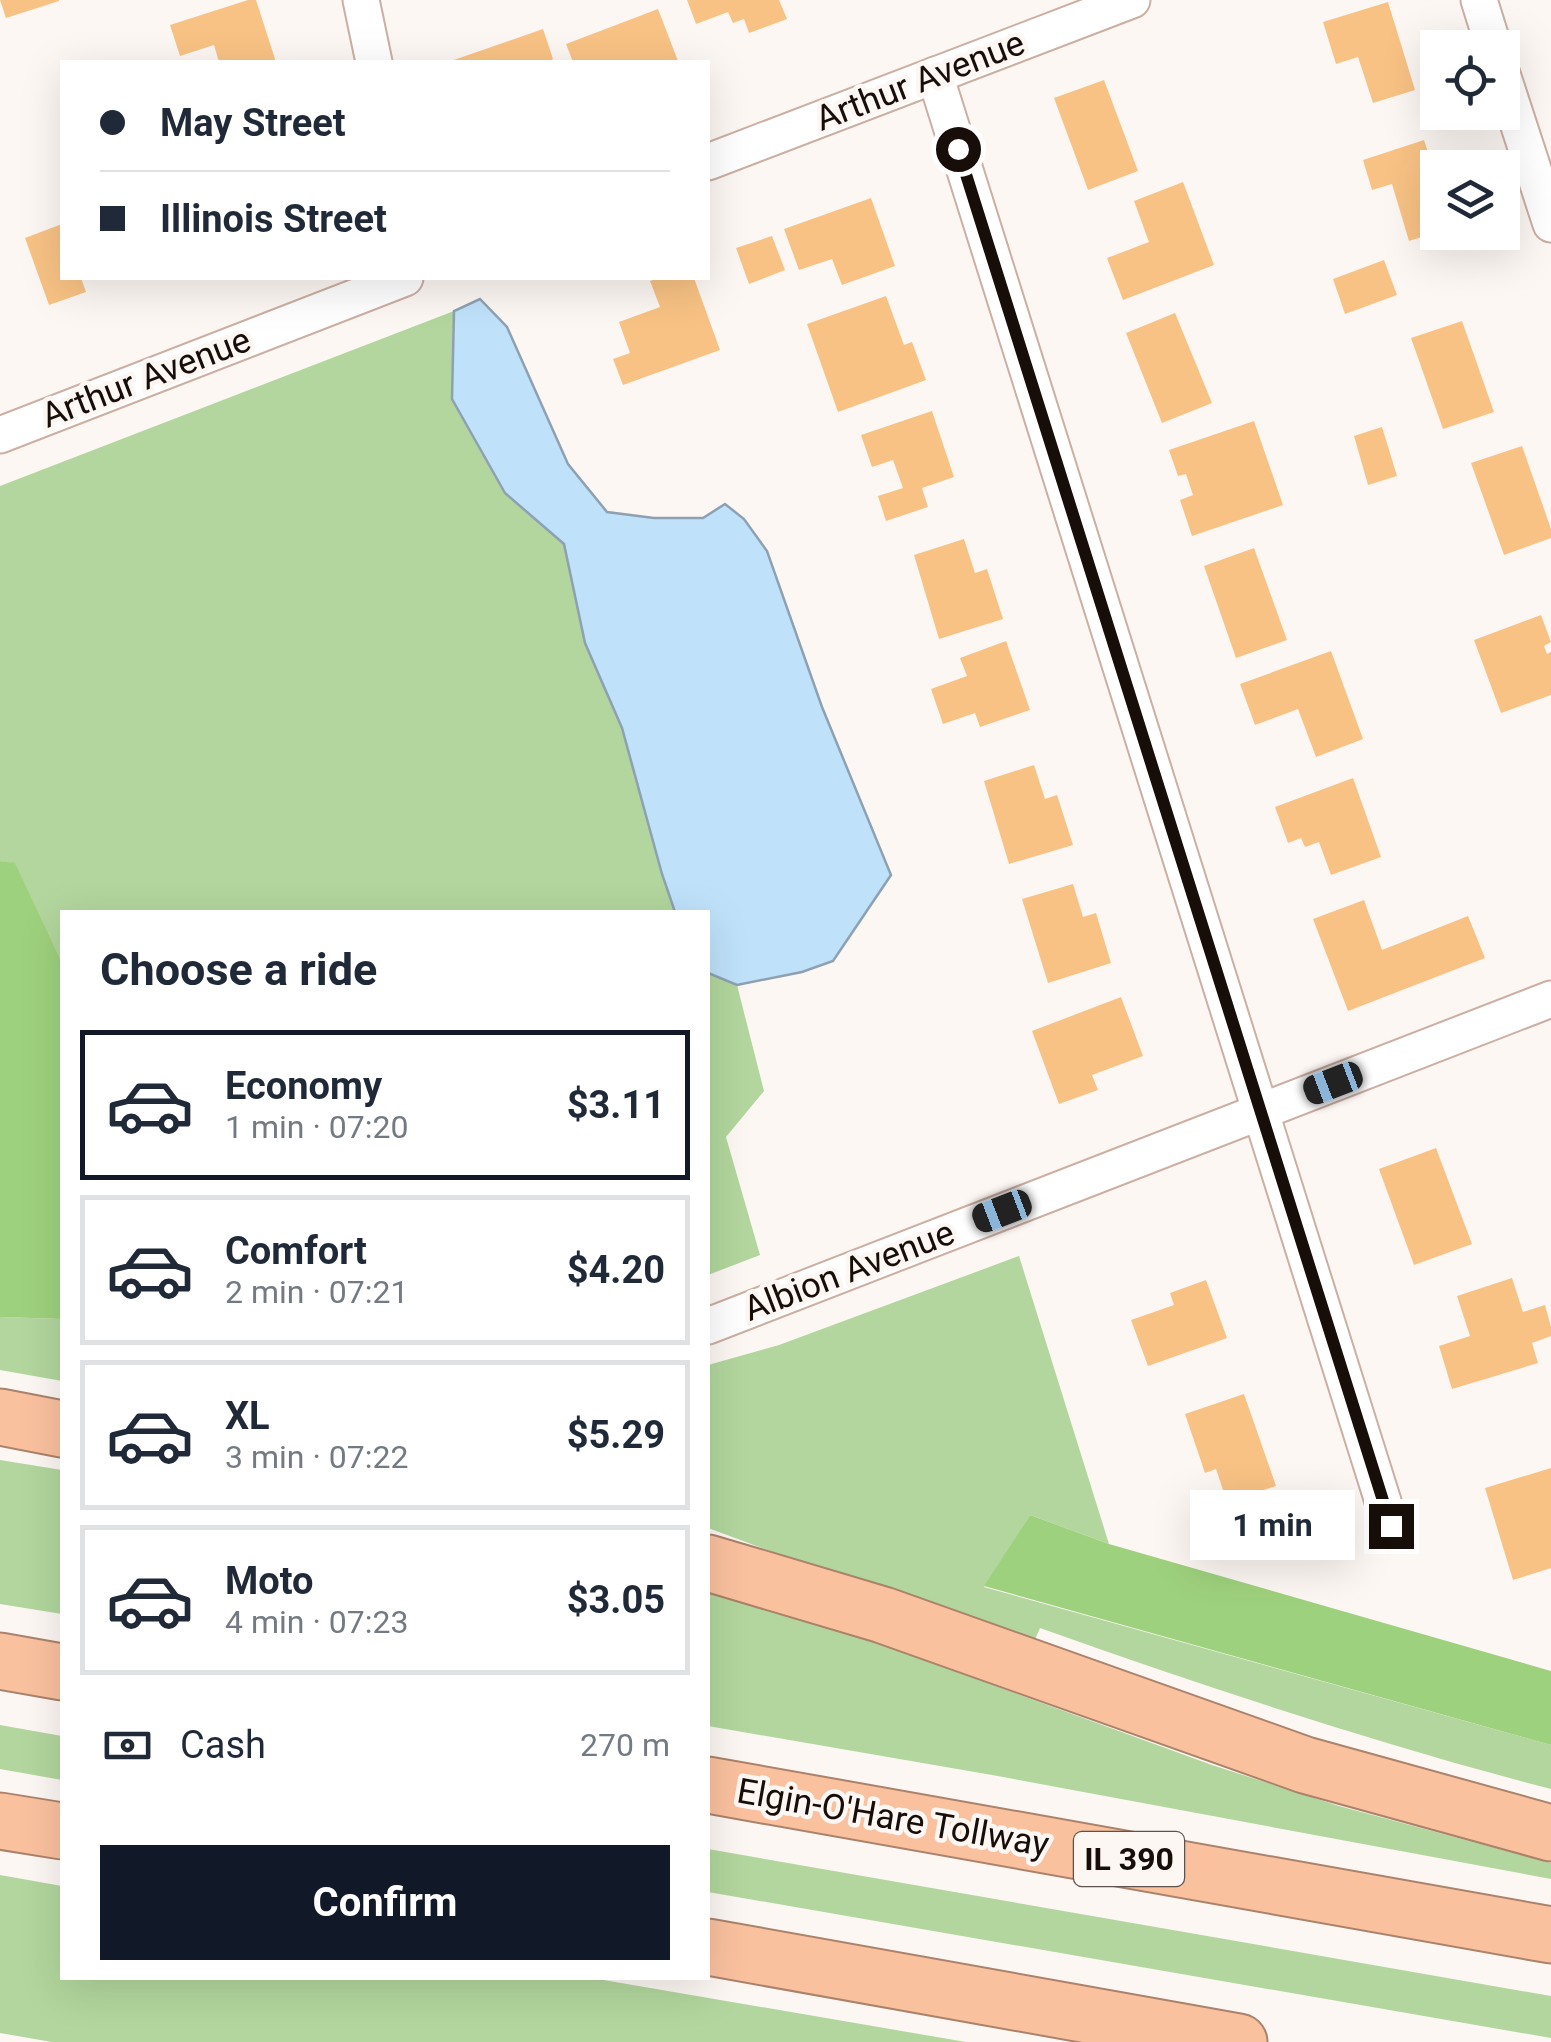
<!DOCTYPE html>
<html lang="en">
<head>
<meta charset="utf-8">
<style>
	:root { --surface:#fff; --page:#f2f2f3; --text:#1f2937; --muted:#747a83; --line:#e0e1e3; --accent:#111827 }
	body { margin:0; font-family:Roboto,sans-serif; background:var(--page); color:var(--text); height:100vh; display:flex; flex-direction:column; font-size:38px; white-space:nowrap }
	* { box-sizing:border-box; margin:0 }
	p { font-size:32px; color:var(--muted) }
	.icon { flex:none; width:55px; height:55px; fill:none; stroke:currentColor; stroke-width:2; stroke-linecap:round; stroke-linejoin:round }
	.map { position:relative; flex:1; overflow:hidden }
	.side { position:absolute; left:60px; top:910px; width:650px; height:1070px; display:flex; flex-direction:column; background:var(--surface); border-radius:0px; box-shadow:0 10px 40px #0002 }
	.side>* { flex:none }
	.top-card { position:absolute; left:60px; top:60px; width:650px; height:220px; border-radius:0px; box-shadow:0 10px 40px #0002; display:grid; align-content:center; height:220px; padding:0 40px; background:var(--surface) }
	.tools { position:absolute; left:1420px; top:30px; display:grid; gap:20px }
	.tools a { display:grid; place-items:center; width:100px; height:100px; border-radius:0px; background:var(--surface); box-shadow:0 10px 40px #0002; font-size:50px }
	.end { position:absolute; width:45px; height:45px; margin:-22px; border:12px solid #170d09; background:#fff; box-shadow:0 0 0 5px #fff }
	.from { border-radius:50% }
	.bubble { position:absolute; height:70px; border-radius:0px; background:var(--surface); box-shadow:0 10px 40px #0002; font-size:32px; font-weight:700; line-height:70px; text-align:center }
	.car { position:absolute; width:30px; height:60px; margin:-30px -15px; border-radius:12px; box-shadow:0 0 8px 2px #0007; background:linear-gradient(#222 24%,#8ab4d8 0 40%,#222 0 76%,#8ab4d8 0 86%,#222 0) }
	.top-card b { display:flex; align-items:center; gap:35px; height:95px; font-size:38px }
	.top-card b+b { border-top:2px solid var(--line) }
	.top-card i { width:25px; height:25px; background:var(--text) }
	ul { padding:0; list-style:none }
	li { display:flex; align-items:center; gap:30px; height:150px; margin:0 20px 15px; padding:0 20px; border:5px solid var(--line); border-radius:0px }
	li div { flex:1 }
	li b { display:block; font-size:38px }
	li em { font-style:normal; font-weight:700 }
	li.on { border-color:var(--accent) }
	li>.icon { width:90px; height:90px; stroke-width:1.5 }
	h2 { padding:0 40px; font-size:45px; line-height:120px }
	.pay { display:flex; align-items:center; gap:25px; height:110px; padding:0 40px; font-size:38px }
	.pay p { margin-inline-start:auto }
	.cta { display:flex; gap:20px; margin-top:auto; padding:20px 40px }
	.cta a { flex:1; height:115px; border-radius:0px; background:var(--accent); color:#fff; font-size:40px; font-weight:700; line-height:115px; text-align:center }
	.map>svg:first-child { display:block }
</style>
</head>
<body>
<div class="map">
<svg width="1551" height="2042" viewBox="0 0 1551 2042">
	<rect width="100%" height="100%" fill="#fdf7f4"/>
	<g fill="#b2d69d">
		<path d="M 454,311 L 452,399 L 505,493 L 564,544 L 585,643 L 622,728 L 662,874 L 675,912 L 62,912 L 62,962 L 15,864 L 0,861 L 0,486 Z"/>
		<path d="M 708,972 L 737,985 L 764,1091 L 726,1137 L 760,1255 L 708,1275 Z"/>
		<path d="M 1019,1256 L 1109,1544 L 1030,1515 L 984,1587 L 1551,1745 L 1551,1789 C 1378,1744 1209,1688 1040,1628 L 1033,1644 L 972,1626 L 708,1528 L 708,1365 L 779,1345 Z"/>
		<path d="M 0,1317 L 62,1319 L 62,1381 L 0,1370 Z"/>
		<path d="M 0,1460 L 62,1470 L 62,1614 L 0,1604 Z"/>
		<path d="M 708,1585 L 773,1605 L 1212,1765 L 1339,1806 L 1551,1863 L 1551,1879 L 992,1775 L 708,1726 Z"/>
		<path d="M 0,1725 L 62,1736 L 62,1780 L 0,1769 Z"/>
		<path d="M 708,1849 L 1551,1996 L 1551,2038 L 708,1892 Z"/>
		<path d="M 0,1875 L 62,1886 L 62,1978 L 592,1978 L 966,2042 L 52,2042 L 0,2033 Z"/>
	</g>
	<g fill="#9ed17d">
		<path d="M 0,861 L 15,863 L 62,962 L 62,1319 L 0,1317 Z"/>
		<path d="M 1030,1515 L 1109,1544 L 1551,1671 L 1551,1745 L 984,1586 Z"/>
	</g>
	<path fill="#bfe1fa" stroke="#8da1b2" stroke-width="2.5" d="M 480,299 L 507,327 L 568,464 L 607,512 L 654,518 L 703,518 L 725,504 L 744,519 L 767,551 L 822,707 L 891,875 L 833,961 L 802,972 L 737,985 L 708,973 L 708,912 L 675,912 L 662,874 L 622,728 L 585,643 L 564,544 L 505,493 L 452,399 L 454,311 Z"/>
	<g fill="#f8c284">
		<path d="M 0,0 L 59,0 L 59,1 L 6,18 Z"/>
		<path d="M 248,0 L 256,0 L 276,62 L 219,62 L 214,45 L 180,56 L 170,25 Z"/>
		<path d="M 687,0 L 779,0 L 787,19 L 749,33 L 744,19 L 733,23 L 728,12 L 696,24 Z"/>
		<path d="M 1388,2 L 1415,90 L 1373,103 L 1358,57 L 1336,64 L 1323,22 Z"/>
		<path d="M 658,9 L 678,61 L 573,62 L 566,44 Z"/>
		<path d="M 543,29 L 553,59 L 548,62 L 448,62 Z"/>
		<path d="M 1104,80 L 1138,171 L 1088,190 L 1054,98 Z"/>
		<path d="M 1424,140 L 1438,182 L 1438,232 L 1409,241 L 1392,184 L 1372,190 L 1363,160 Z"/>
		<path d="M 1183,182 L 1214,265 L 1123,300 L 1107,258 L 1149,242 L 1134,201 Z"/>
		<path d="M 871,198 L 895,266 L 842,285 L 832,259 L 799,270 L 784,229 Z"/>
		<path d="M 62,224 L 62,278 L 81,278 L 86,292 L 49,305 L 25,238 Z"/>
		<path d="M 772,236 L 785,270 L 749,284 L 736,248 Z"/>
		<path d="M 1384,260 L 1397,295 L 1345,314 L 1333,279 Z"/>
		<path d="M 659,278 L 694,278 L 720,350 L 623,385 L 613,359 L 630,353 L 619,322 L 660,307 L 650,281 Z"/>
		<path d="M 886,296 L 904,345 L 912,342 L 926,380 L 838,412 L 807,324 Z"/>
		<path d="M 1175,313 L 1212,403 L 1162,423 L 1126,333 Z"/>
		<path d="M 1462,321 L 1494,412 L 1443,429 L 1411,338 Z"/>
		<path d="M 932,411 L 954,477 L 922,488 L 928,507 L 886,521 L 878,496 L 903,488 L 893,460 L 872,467 L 861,435 Z"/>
		<path d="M 1254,421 L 1283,505 L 1192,536 L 1180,500 L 1193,495 L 1186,474 L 1178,476 L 1169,450 Z"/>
		<path d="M 1382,427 L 1397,476 L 1368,485 L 1354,436 Z"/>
		<path d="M 1522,446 L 1551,529 L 1551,538 L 1504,555 L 1471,463 Z"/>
		<path d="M 964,539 L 975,573 L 987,569 L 1003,619 L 939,639 L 914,555 Z"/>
		<path d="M 1254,548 L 1287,640 L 1236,658 L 1204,566 Z"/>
		<path d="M 1541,615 L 1551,642 L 1544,646 L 1547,654 L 1551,652 L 1551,695 L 1501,713 L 1474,640 Z"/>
		<path d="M 1006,641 L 1030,710 L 980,727 L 975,713 L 943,724 L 931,689 L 967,676 L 960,658 Z"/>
		<path d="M 1331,651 L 1363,739 L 1316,757 L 1298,709 L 1255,725 L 1240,684 Z"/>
		<path d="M 1034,765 L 1045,799 L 1057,795 L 1073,845 L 1009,864 L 984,781 Z"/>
		<path d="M 1353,778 L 1381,857 L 1331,875 L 1319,842 L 1305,847 L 1301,838 L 1288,843 L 1275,807 Z"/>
		<path d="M 1073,884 L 1083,917 L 1096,913 L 1111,963 L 1048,983 L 1022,899 Z"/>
		<path d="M 1364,900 L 1382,950 L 1468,916 L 1485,958 L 1348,1011 L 1313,919 Z"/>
		<path d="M 1121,997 L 1143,1056 L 1092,1075 L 1098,1090 L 1059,1104 L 1032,1031 Z"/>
		<path d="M 1436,1148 L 1472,1244 L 1414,1265 L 1379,1169 Z"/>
		<path d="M 1512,1278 L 1523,1312 L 1545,1305 L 1551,1327 L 1551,1336 L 1532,1343 L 1538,1363 L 1452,1389 L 1439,1346 L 1470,1336 L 1457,1296 Z"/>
		<path d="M 1206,1280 L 1227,1338 L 1148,1366 L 1131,1320 L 1174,1305 L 1170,1293 Z"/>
		<path d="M 1244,1394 L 1276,1486 L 1227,1502 L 1216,1469 L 1205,1473 L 1185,1414 Z"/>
		<path d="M 1551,1468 L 1551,1568 L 1513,1580 L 1485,1488 Z"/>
	</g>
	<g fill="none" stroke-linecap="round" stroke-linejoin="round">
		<g stroke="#ccafa3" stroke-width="39">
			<g id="street">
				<path d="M 361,0 L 374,62"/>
				<path d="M 1479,0 L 1494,48"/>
				<path d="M 1502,74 L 1551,224"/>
				<path d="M 935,75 L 1391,1527"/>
				<path d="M 708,162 L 1132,0"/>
				<path d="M 0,435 L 405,278"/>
				<path d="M 708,1326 L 1551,999"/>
			</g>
		</g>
		<g stroke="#ab826a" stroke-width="59">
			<g id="highway">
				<path d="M 0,1417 L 62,1429"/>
				<path d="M 708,1563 L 883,1615 L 1305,1765 L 1551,1833"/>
				<path d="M 0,1661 L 62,1672"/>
				<path d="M 708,1785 L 1551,1935"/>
				<path d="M 0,1821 L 62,1831"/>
				<path d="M 708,1947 L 1239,2042"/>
			</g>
		</g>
		<use href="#street" stroke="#fff" stroke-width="35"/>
		<use href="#highway" stroke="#fac19f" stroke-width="55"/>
	</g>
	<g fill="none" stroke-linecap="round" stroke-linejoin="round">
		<path stroke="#170d09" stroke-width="12" d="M 958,149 L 1391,1526"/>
	</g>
	<g text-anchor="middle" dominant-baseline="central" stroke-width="9" stroke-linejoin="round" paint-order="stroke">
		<rect fill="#fdf7f4" stroke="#5c5350" stroke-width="2.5" x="1074" y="1832" width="110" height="54" rx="8"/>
		<g font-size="32" font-weight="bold" fill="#170d09">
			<text x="1129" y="1859">IL 390</text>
		</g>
		<g font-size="35" fill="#170d09" stroke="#fdf7f4">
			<text transform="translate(920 81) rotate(-21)">Arthur Avenue</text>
			<text transform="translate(146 378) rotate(-21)">Arthur Avenue</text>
			<text transform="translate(849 1271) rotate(-21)">Albion Avenue</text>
			<text transform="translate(893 1818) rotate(10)">Elgin-O'Hare Tollway</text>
		</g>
	</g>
</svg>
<div class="tools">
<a><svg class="icon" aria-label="locate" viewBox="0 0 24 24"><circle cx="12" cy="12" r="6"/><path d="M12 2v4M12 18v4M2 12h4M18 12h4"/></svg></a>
<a><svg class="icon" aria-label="layers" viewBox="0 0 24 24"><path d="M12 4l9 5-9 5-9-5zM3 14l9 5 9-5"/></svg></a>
</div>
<i class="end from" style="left:958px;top:149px"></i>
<i class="end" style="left:1391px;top:1526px"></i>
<div class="bubble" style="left:1190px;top:1490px;width:165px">1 min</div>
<i class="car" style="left:1333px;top:1083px;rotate:249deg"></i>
<i class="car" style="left:1002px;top:1211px;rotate:249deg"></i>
<div class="top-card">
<b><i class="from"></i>May Street</b>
<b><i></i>Illinois Street</b>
</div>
<section class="side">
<h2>Choose a ride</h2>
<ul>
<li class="on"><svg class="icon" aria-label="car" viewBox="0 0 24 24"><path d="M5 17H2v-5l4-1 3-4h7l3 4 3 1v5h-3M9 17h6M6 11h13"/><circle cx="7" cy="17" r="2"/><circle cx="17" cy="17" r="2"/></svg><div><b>Economy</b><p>1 min · 07:20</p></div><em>$3.11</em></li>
<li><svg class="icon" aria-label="car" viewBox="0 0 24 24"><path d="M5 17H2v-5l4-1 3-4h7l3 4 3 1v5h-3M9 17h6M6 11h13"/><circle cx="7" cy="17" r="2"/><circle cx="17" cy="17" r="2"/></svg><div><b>Comfort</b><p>2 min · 07:21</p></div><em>$4.20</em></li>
<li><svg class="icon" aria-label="car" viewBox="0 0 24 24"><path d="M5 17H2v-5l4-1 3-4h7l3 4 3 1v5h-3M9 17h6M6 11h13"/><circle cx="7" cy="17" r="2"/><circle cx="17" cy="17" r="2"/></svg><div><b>XL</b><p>3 min · 07:22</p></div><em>$5.29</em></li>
<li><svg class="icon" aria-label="car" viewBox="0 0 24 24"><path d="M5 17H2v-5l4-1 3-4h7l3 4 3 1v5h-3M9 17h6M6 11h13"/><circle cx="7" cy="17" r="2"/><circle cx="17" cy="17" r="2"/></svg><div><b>Moto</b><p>4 min · 07:23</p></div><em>$3.05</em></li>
</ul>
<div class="pay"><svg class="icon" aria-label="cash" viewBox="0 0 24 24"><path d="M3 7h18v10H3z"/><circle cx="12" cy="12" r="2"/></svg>Cash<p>270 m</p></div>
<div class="cta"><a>Confirm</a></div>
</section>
</div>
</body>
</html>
